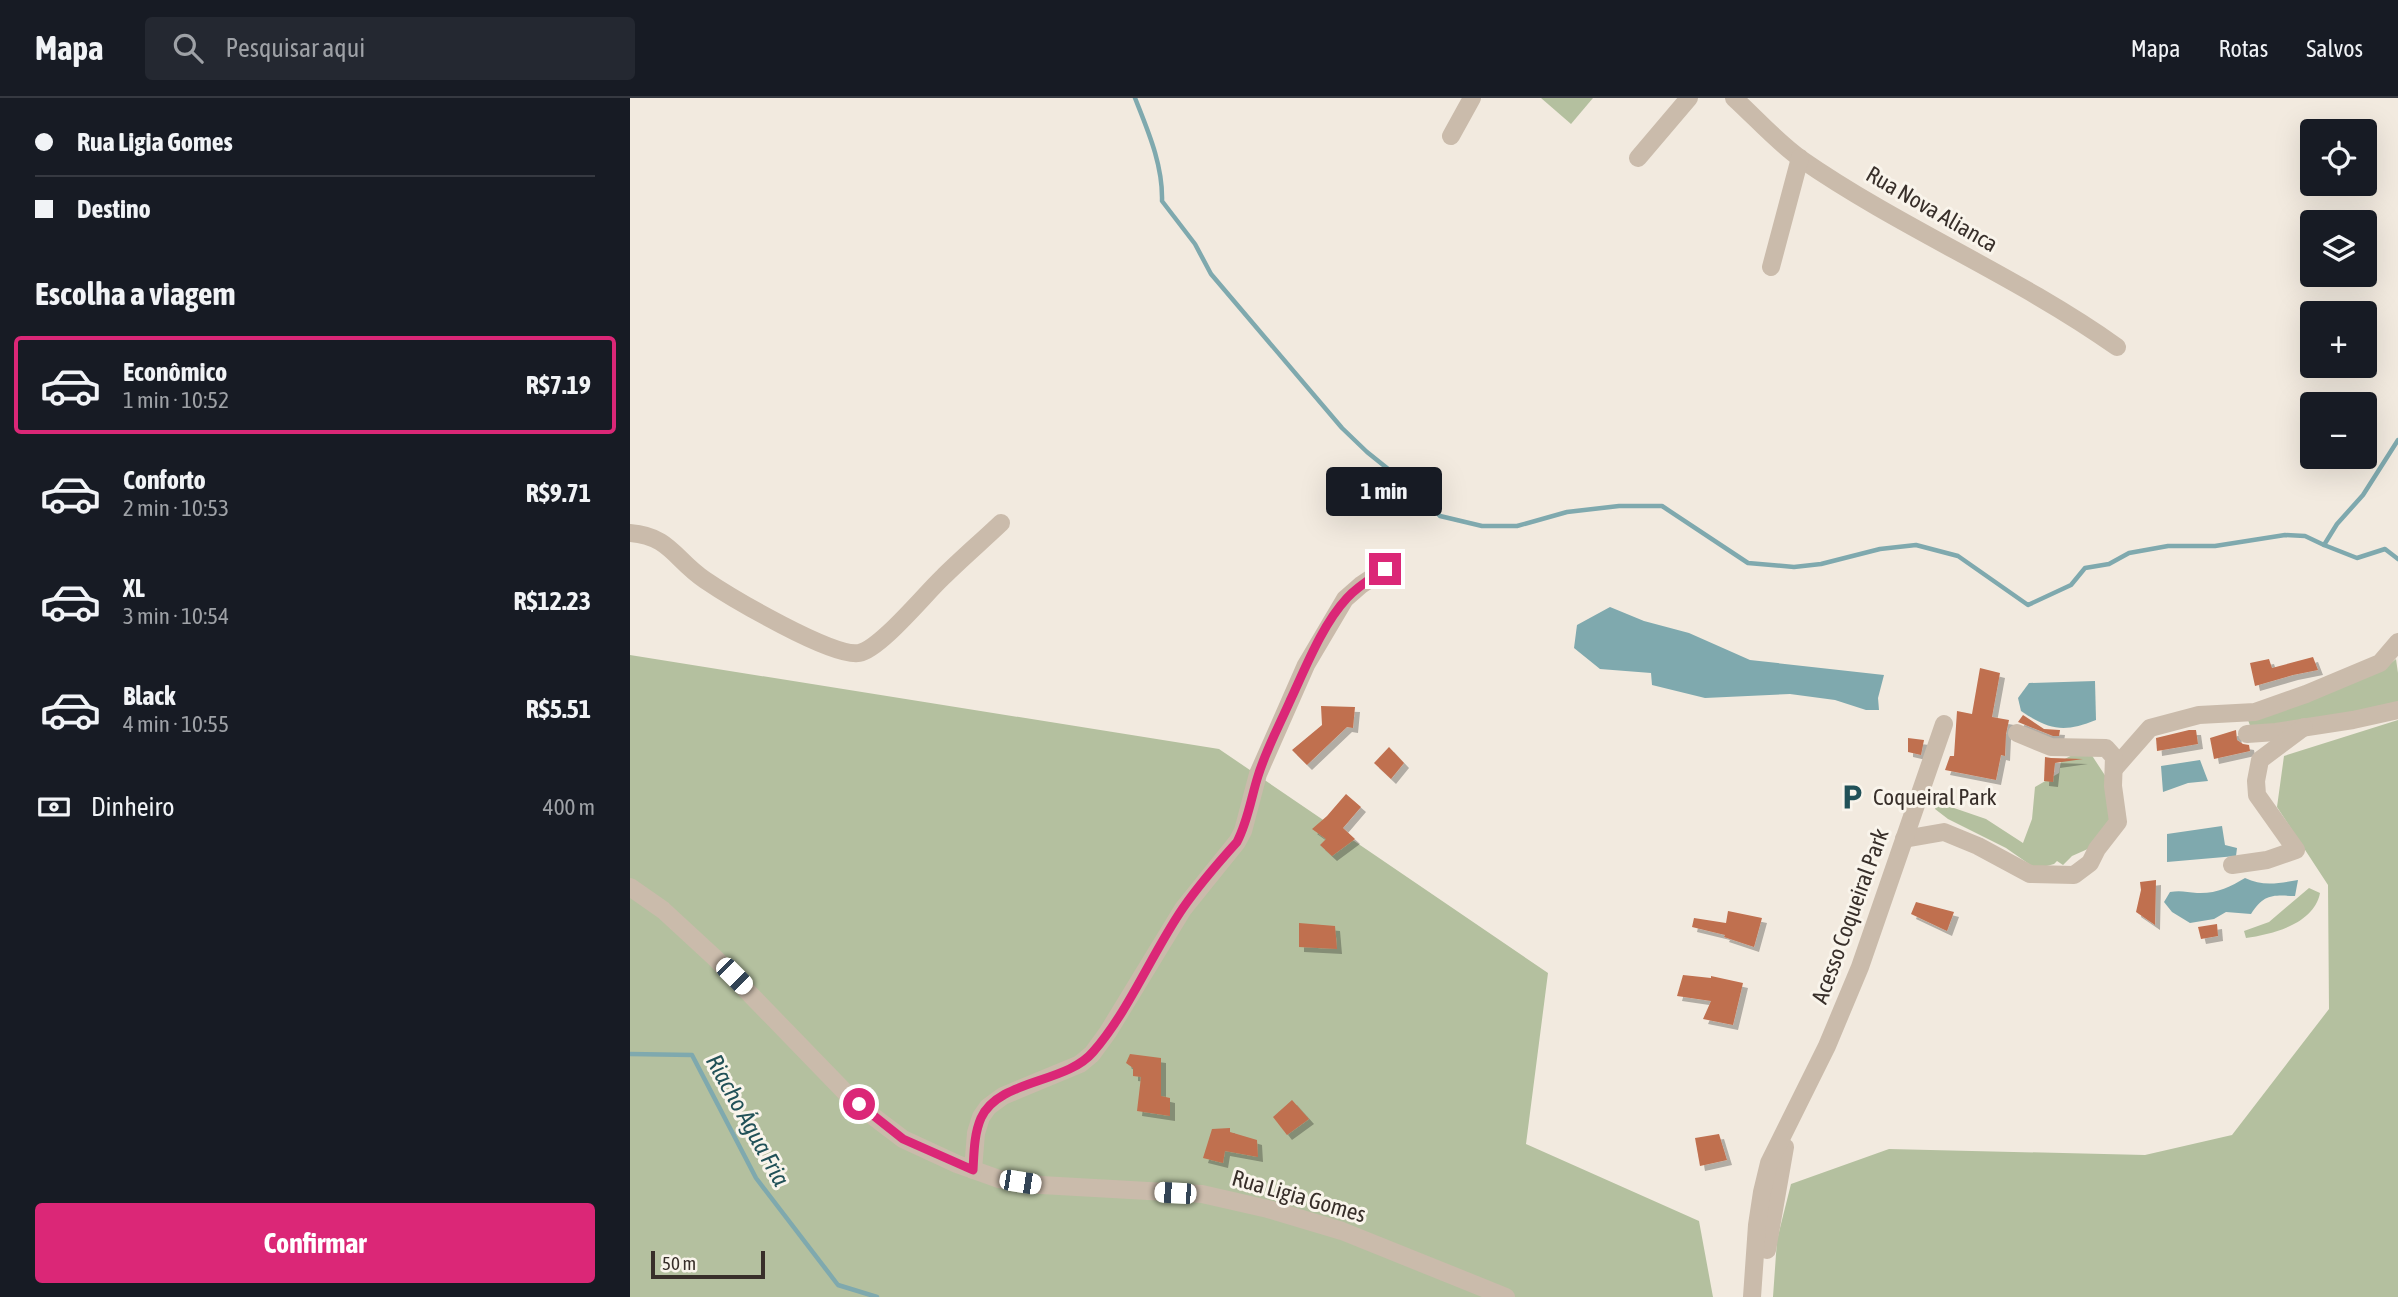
<!DOCTYPE html>
<html lang="pt">
<head>
<meta charset="utf-8">
<style>
	:root { --surface:#171b24; --page:#242831; --text:#f1f3f6; --muted:#9ea1a6; --line:#363941; --accent:#db2777 }
	body { margin:0; font-family:"Asap Condensed",sans-serif; background:var(--page); color:var(--text); height:100vh; display:flex; flex-direction:column; font-size:26px; white-space:nowrap }
	* { box-sizing:border-box; margin:0 }
	p { font-size:23px; color:var(--muted) }
	.icon { flex:none; width:38px; height:38px; fill:none; stroke:currentColor; stroke-width:2; stroke-linecap:round; stroke-linejoin:round }
	.map { position:relative; flex:1; overflow:hidden }
	.side { display:flex; flex-direction:column; background:var(--surface); width:630px }
	.side>* { flex:none }
	.top-card { display:grid; align-content:center; height:154px; padding:0 35px; background:var(--surface) }
	.fabs { position:absolute; left:1670px; top:21px; display:grid; gap:14px }
	.fabs a { display:grid; place-items:center; width:77px; height:77px; border-radius:7px; background:var(--surface); box-shadow:0 7px 28px #0002; font-size:35px }
	.scale { position:absolute; left:21px; bottom:18px; width:114px; box-sizing:border-box; padding-left:7px; border:4px solid #382f2a; border-top:0; font-size:19px; line-height:24px; white-space:nowrap; color:#382f2a; -webkit-text-stroke:5px #f9f4eb; paint-order:stroke }
	.end { position:absolute; width:32px; height:32px; margin:-16px; border:9px solid #db2777; background:#fff; box-shadow:0 0 0 4px #fff }
	.from { border-radius:50% }
	.bubble { position:absolute; height:49px; border-radius:7px; background:var(--surface); box-shadow:0 7px 28px #0002; font-size:23px; font-weight:700; line-height:49px; text-align:center }
	.car { position:absolute; width:21px; height:42px; margin:-21px -10px; border-radius:9px; box-shadow:0 0 5px 2px #0007; background:linear-gradient(#fff 24%,#345 0 40%,#fff 0 76%,#345 0 86%,#fff 0) }
	.top-card b { display:flex; align-items:center; gap:24px; height:66px; font-size:26px }
	.top-card b+b { border-top:2px solid var(--line) }
	.top-card i { width:18px; height:18px; background:var(--text) }
	ul { padding:0; list-style:none }
	li { display:flex; align-items:center; gap:21px; height:98px; margin:0 14px 10px; padding:0 21px; border:4px solid transparent; border-radius:7px }
	li div { flex:1 }
	li b { display:block; font-size:26px }
	li em { font-style:normal; font-weight:700 }
	li.current { border-color:var(--accent) }
	li>.icon { width:63px; height:63px; stroke-width:1.5 }
	h2 { padding:0 35px; font-size:32px; line-height:84px }
	.pay { display:flex; align-items:center; gap:18px; height:77px; padding:0 35px; font-size:26px }
	.pay p { margin-inline-start:auto }
	.button { display:flex; gap:14px; margin-top:auto; padding:14px 35px }
	.button a { flex:1; height:80px; border-radius:7px; background:var(--accent); color:#fff; font-size:28px; font-weight:700; line-height:80px; text-align:center }
	header { display:flex; align-items:center; gap:42px; box-sizing:border-box; height:98px; padding:0 35px; background:var(--surface); border-bottom:2px solid var(--line) }
	header strong { font-size:33px }
	nav { display:flex; gap:38px; margin-inline-start:auto; font-size:24px }
	.search { width:490px; height:63px; background:var(--page); display:flex; align-items:center; gap:18px; box-sizing:border-box; padding:0 24px; border-radius:7px; color:var(--muted); font-size:26px }
	main { display:flex; flex:1; min-height:0 }
	.map>svg:first-child { display:block }
</style>
</head>
<body>
<header>
<strong>Mapa</strong>
<div class="search"><svg class="icon" aria-label="search" viewBox="0 0 24 24"><circle cx="10" cy="10" r="6"/><path d="M15 15l6 6"/></svg>Pesquisar aqui</div>
<nav><a>Mapa</a><a>Rotas</a><a>Salvos</a></nav>
</header>
<main>
<section class="side">
<div class="top-card">
<b><i class="from"></i>Rua Ligia Gomes</b>
<b><i></i>Destino</b>
</div>
<h2>Escolha a viagem</h2>
<ul>
<li class="current"><svg class="icon" aria-label="car" viewBox="0 0 24 24"><path d="M5 17H2v-5l4-1 3-4h7l3 4 3 1v5h-3M9 17h6M6 11h13"/><circle cx="7" cy="17" r="2"/><circle cx="17" cy="17" r="2"/></svg><div><b>Econômico</b><p>1 min · 10:52</p></div><em>R$7.19</em></li>
<li><svg class="icon" aria-label="car" viewBox="0 0 24 24"><path d="M5 17H2v-5l4-1 3-4h7l3 4 3 1v5h-3M9 17h6M6 11h13"/><circle cx="7" cy="17" r="2"/><circle cx="17" cy="17" r="2"/></svg><div><b>Conforto</b><p>2 min · 10:53</p></div><em>R$9.71</em></li>
<li><svg class="icon" aria-label="car" viewBox="0 0 24 24"><path d="M5 17H2v-5l4-1 3-4h7l3 4 3 1v5h-3M9 17h6M6 11h13"/><circle cx="7" cy="17" r="2"/><circle cx="17" cy="17" r="2"/></svg><div><b>XL</b><p>3 min · 10:54</p></div><em>R$12.23</em></li>
<li><svg class="icon" aria-label="car" viewBox="0 0 24 24"><path d="M5 17H2v-5l4-1 3-4h7l3 4 3 1v5h-3M9 17h6M6 11h13"/><circle cx="7" cy="17" r="2"/><circle cx="17" cy="17" r="2"/></svg><div><b>Black</b><p>4 min · 10:55</p></div><em>R$5.51</em></li>
</ul>
<div class="pay"><svg class="icon" aria-label="cash" viewBox="0 0 24 24"><path d="M3 7h18v10H3z"/><circle cx="12" cy="12" r="2"/></svg>Dinheiro<p>400 m</p></div>
<div class="button"><a>Confirmar</a></div>
</section>
<div class="map">
<svg width="1768" height="1199" viewBox="0 0 1768 1199">
	<defs>
		<filter id="shadow"><feDropShadow dx="5" dy="5" stdDeviation="0" flood-color="#0004"/></filter>
	</defs>
	<rect width="100%" height="100%" fill="#f2eadf"/>
	<g fill="#b4c09f">
		<path d="M 911,0 L 963,0 L 941,26 Z"/>
		<path d="M 0,557 L 589,651 L 918,875 L 896,1046 L 1069,1123 L 1083,1199 L 0,1199 Z"/>
		<path d="M 1766,561 L 1768,575 L 1768,605 L 1622,633 L 1618,622 L 1755,570 Z"/>
		<path d="M 1768,622 L 1768,1199 L 1143,1199 L 1147,1142 L 1161,1086 L 1259,1051 L 1515,1057 L 1602,1037 L 1699,911 L 1698,787 L 1647,709 L 1654,658 Z"/>
		<path d="M 1448,654 L 1461,656 L 1476,679 L 1482,727 L 1460,750 L 1442,758 L 1433,767 L 1427,763 L 1424,766 L 1406,771 L 1376,750 L 1318,721 L 1305,711 L 1309,702 L 1324,710 L 1356,721 L 1393,745 L 1402,721 L 1405,689 L 1429,675 L 1431,663 Z"/>
		<path d="M 1679,790 L 1690,795 C 1684,826 1643,836 1616,840 L 1614,833 L 1639,824 Z"/>
	</g>
	<g fill="#7fa9ae">
		<path d="M 980,509 L 1014,523 L 1059,535 L 1120,562 L 1254,577 L 1248,600 L 1249,612 L 1236,612 L 1205,602 L 1160,596 L 1075,600 L 1022,587 L 1021,575 L 970,571 L 944,550 L 947,527 Z"/>
		<path d="M 1465,583 L 1466,622 C 1434,635 1419,632 1391,613 L 1388,600 L 1399,585 Z"/>
		<path d="M 1570,662 L 1578,683 L 1558,685 L 1533,694 L 1531,668 Z"/>
		<path d="M 1592,728 L 1595,747 L 1607,750 L 1606,758 L 1537,764 L 1537,736 Z"/>
		<path d="M 1615,780 C 1633,789 1650,785 1668,782 L 1665,798 C 1642,797 1634,796 1621,816 L 1596,814 L 1584,821 L 1560,825 L 1542,814 L 1534,804 L 1540,794 C 1550,792 1557,794 1567,795 C 1586,796 1600,789 1615,780 Z"/>
	</g>
	<g fill="none" stroke-linecap="round" stroke-linejoin="round">
		<g stroke="#7fa9ae" stroke-width="4.5">
			<path d="M 505,0 C 518,33 533,67 532,103 L 565,146 L 581,176 L 712,330 L 737,354 L 793,399 L 810,418 L 852,428 L 887,428 L 937,414 L 989,408 L 1032,408 L 1118,465 L 1164,469 L 1191,466 L 1250,451 L 1286,447 L 1328,458 L 1398,507 L 1441,487 L 1455,470 L 1479,466 L 1499,455 L 1538,448 L 1585,448 L 1655,437 L 1675,438 L 1694,447 L 1707,426 L 1733,397 L 1768,342"/>
			<path d="M 1694,447 L 1727,460 L 1755,451 L 1768,461"/>
			<path d="M 0,956 L 62,957 L 126,1080 L 208,1187 L 247,1199"/>
		</g>
	</g>
	<g fill="#c0704f" filter="url(#shadow)">
		<path d="M 1683,559 L 1688,572 L 1663,577 L 1625,588 L 1620,565 L 1639,561 L 1642,570 Z"/>
		<path d="M 1350,570 L 1370,575 L 1362,619 L 1379,622 L 1376,636 L 1375,658 L 1371,657 L 1366,682 L 1315,672 L 1320,658 L 1324,658 L 1327,613 L 1342,616 Z"/>
		<path d="M 691,608 L 725,609 L 723,630 L 717,629 L 677,667 L 662,652 L 692,627 Z"/>
		<path d="M 1393,617 L 1414,631 L 1430,632 L 1429,638 L 1423,638 L 1388,624 Z"/>
		<path d="M 1559,632 L 1566,632 L 1568,646 L 1527,653 L 1526,640 Z"/>
		<path d="M 1606,632 L 1607,642 L 1613,646 L 1619,647 L 1620,653 L 1584,661 L 1580,640 Z"/>
		<path d="M 1278,640 L 1294,642 L 1291,657 L 1278,654 Z"/>
		<path d="M 759,649 L 774,665 L 761,681 L 744,665 Z"/>
		<path d="M 1415,659 L 1421,660 L 1453,661 L 1425,665 L 1423,684 L 1414,683 Z"/>
		<path d="M 716,696 L 731,709 L 713,730 L 725,741 L 702,758 L 690,747 L 696,741 L 682,731 L 697,718 Z"/>
		<path d="M 1526,782 L 1525,827 L 1506,814 L 1511,792 L 1510,784 Z"/>
		<path d="M 1286,804 L 1324,814 L 1317,833 L 1281,816 Z"/>
		<path d="M 1098,813 L 1132,820 L 1124,849 L 1094,839 L 1095,837 L 1062,829 L 1064,820 L 1096,825 Z"/>
		<path d="M 669,825 L 705,828 L 707,851 L 669,849 Z"/>
		<path d="M 1587,826 L 1588,838 L 1571,841 L 1568,829 Z"/>
		<path d="M 1053,877 L 1081,880 L 1081,878 L 1113,885 L 1103,927 L 1073,921 L 1081,903 L 1047,898 Z"/>
		<path d="M 500,956 L 531,960 L 531,998 L 540,1000 L 540,1018 L 507,1013 L 511,979 L 503,978 L 503,970 L 496,965 Z"/>
		<path d="M 662,1002 L 679,1021 L 657,1037 L 643,1019 Z"/>
		<path d="M 600,1030 L 600,1034 L 627,1042 L 628,1059 L 595,1053 L 593,1065 L 573,1060 L 582,1031 Z"/>
		<path d="M 1089,1036 L 1097,1062 L 1070,1068 L 1065,1040 Z"/>
	</g>
	<g fill="none" stroke-linecap="round" stroke-linejoin="round">
		<g stroke="#cabbab" stroke-width="18">
			<path d="M 1104,0 C 1126,20 1147,44 1171,61 C 1272,131 1387,178 1487,249"/>
			<path d="M 821,38 L 842,0"/>
			<path d="M 1008,60 L 1059,0"/>
			<path d="M 1141,169 L 1170,60"/>
			<path d="M 0,435 C 40,438 45,462 75,482 C 100,499 203,560 229,555 C 250,551 294,497 312,480 C 331,461 351,444 371,425"/>
			<path d="M 1617,636 L 1646,634 L 1723,622 L 1768,612"/>
			<path d="M 1484,671 L 1520,630 L 1569,617 L 1625,614 L 1676,596 L 1750,565 L 1768,544"/>
			<path d="M 1274,741 L 1314,734 L 1348,748 L 1400,776 L 1444,777 L 1460,765 L 1467,751 L 1488,724 L 1483,688 L 1484,659 L 1476,650 L 1421,649 L 1387,635"/>
			<path d="M 1602,767 L 1637,762 L 1666,752 L 1627,697 L 1626,683 L 1630,662 L 1674,629"/>
			<path d="M 0,789 L 33,812 L 85,860 L 215,994 L 244,1019 L 273,1041 L 327,1066 L 369,1081 L 411,1087 L 572,1096 L 638,1111 L 712,1133 L 876,1199"/>
			<path d="M 343,1072 L 346,1035 L 351,1019 L 358,1009 L 373,998 L 450,966 L 462,956 L 478,934 L 553,811 L 607,744 L 613,733 L 628,676 L 676,567 L 715,501 L 731,487 L 755,471"/>
			<path d="M 1137,1152 L 1155,1049"/>
			<path d="M 1122,1199 L 1127,1127 L 1132,1094 L 1139,1065 L 1197,948 L 1230,869 L 1314,626"/>
		</g>
	</g>
	<g fill="none" stroke-linecap="round" stroke-linejoin="round">
		<path stroke="#db2777" stroke-width="9" d="M 229,1006 L 273,1041 L 343,1072 C 344,1055 344,1036 351,1020 C 369,981 436,986 463,954 C 499,913 522,855 553,810 C 569,787 588,765 607,744 C 618,723 621,700 628,678 C 636,652 649,628 660,603 C 675,571 692,527 717,500 C 728,488 742,480 755,471"/>
	</g>
	<defs>
		<g id="parking-bare" transform="scale(2.1)"><path d="M-3.5-5.5H1a3.5 3.5 0 0 1 0 7H-1V5.5H-3.5ZM-1-3.4V-.6H.8a1.4 1.4 0 0 0 0-2.8Z" fill="#215158" stroke="#f9f4eb" stroke-width="2.5" paint-order="stroke"/></g>
	</defs>
	<g fill-rule="evenodd">
		<use href="#parking-bare" x="1222" y="699"/>
	</g>
	<g text-anchor="middle" dominant-baseline="central" stroke-width="6" stroke-linejoin="round" paint-order="stroke">
		<g font-size="23" fill="#382f2a" stroke="#f9f4eb">
			<text transform="translate(1302 111) rotate(30)">Rua Nova Alianca</text>
			<text transform="translate(1220 818) rotate(-70)">Acesso Coqueiral Park</text>
			<text transform="translate(669 1098) rotate(16)">Rua Ligia Gomes</text>
		</g>
		<g font-size="23" fill="#382f2a" stroke="#f9f4eb" text-anchor="start">
			<text x="1243" y="699">Coqueiral Park</text>
		</g>
		<g font-size="24" font-style="italic" fill="#215158" stroke="#f9f4eb">
			<text transform="translate(118 1022) rotate(61)">Riacho Água Fria</text>
		</g>
	</g>
</svg>
<div class="fabs">
<a><svg class="icon" aria-label="locate" viewBox="0 0 24 24"><circle cx="12" cy="12" r="6"/><path d="M12 2v4M12 18v4M2 12h4M18 12h4"/></svg></a>
<a><svg class="icon" aria-label="layers" viewBox="0 0 24 24"><path d="M12 4l9 5-9 5-9-5zM3 14l9 5 9-5"/></svg></a>
<a>+</a>
<a>−</a>
</div>
<div class="scale">50 m</div>
<i class="end from" style="left:229px;top:1006px"></i>
<i class="end" style="left:755px;top:471px"></i>
<div class="bubble" style="left:696px;top:369px;width:116px">1 min</div>
<i class="car" style="left:104px;top:878px;rotate:135deg"></i>
<i class="car" style="left:390px;top:1084px;rotate:99deg"></i>
<i class="car" style="left:545px;top:1095px;rotate:273deg"></i>
</div>
</main>
</body>
</html>
